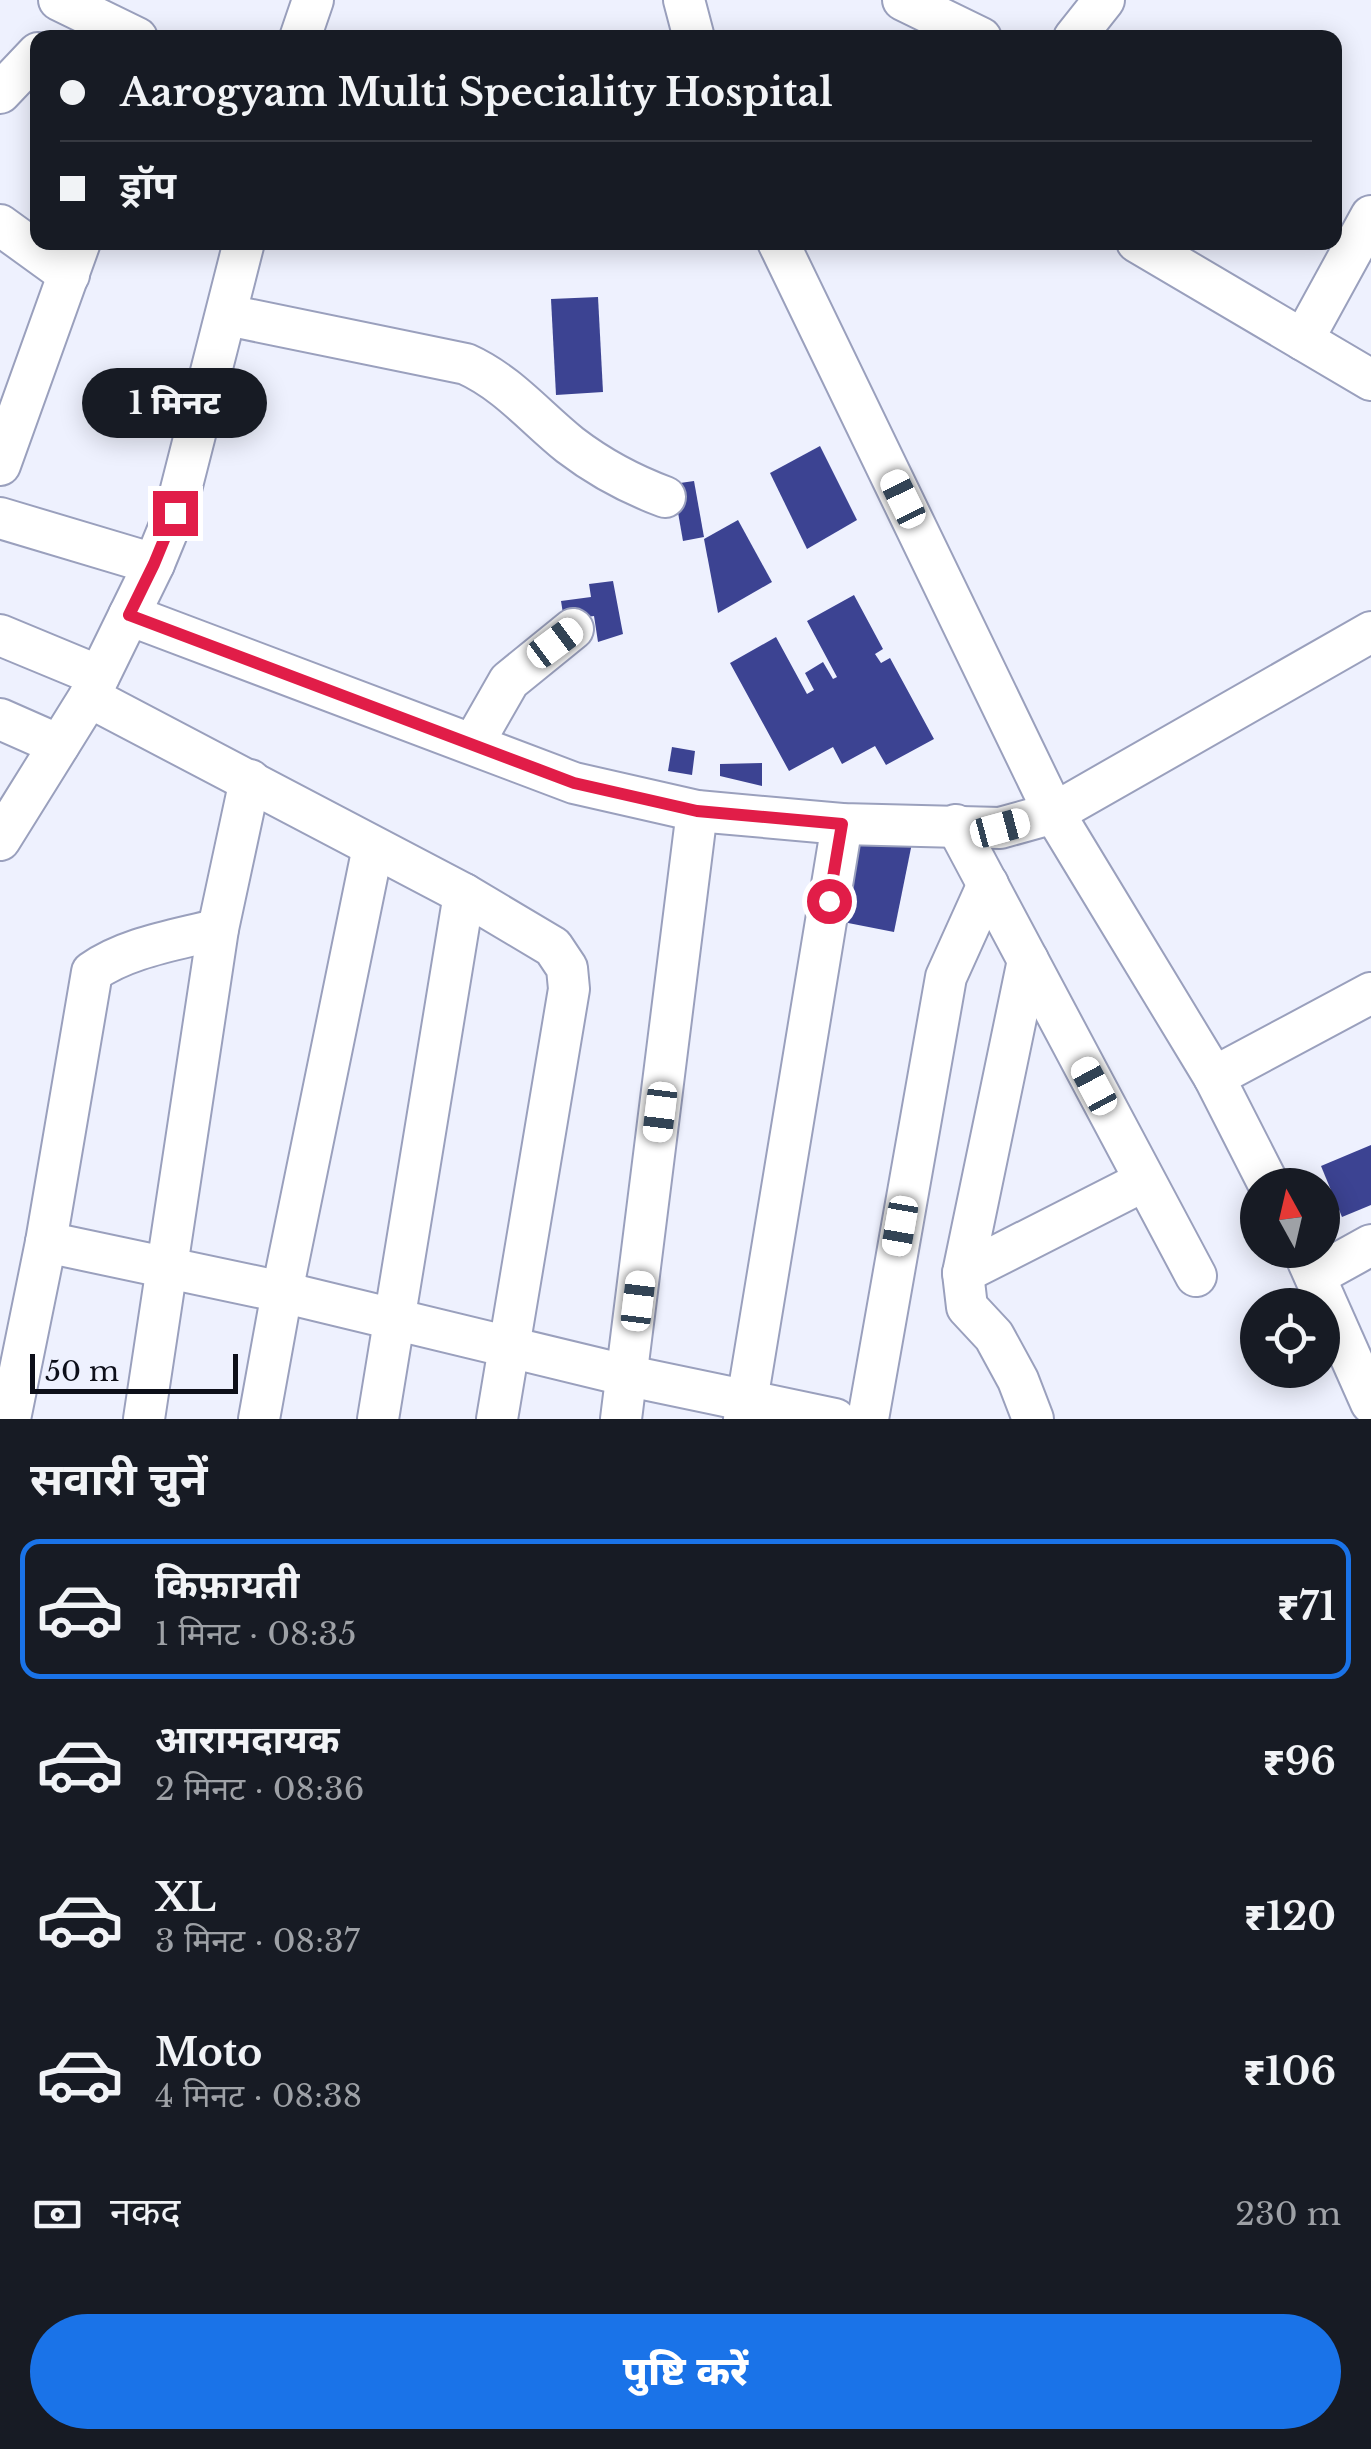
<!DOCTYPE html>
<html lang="hi">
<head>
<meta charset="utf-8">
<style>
	:root { --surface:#171b24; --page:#20242c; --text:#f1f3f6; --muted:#9ea1a6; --line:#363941; --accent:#1a73e8 }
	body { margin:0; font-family:"Libre Baskerville","Noto Sans Devanagari",serif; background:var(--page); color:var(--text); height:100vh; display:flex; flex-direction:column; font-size:38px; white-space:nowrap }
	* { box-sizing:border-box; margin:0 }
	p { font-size:32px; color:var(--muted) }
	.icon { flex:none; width:55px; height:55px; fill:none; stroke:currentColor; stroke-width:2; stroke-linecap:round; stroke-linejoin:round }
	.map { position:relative; height:1419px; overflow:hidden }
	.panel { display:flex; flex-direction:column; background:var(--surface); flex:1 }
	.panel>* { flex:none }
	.guide { position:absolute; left:30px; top:30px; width:1312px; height:220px; border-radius:20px; box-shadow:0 5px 25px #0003; display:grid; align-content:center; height:220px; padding:0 30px; background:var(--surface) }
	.needle { width:65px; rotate:352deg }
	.tools { position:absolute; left:1240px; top:1168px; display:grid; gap:20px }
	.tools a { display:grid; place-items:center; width:100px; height:100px; border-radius:50%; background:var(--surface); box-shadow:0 5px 25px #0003; font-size:50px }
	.scale { position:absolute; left:30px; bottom:25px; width:208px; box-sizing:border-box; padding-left:10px; border:5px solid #0d0f19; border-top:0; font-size:28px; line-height:35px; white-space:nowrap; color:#0d0f19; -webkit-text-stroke:8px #eef1fe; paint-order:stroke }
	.end { position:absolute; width:45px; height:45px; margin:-22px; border:12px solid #e11d48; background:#fff; box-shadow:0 0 0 5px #fff }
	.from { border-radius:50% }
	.bubble { position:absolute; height:70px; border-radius:35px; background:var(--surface); box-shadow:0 5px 25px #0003; font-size:32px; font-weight:800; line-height:70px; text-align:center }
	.car { position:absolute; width:30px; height:60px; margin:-30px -15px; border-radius:12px; box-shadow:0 0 8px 2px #0007; background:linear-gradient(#fff 24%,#345 0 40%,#fff 0 76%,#345 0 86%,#fff 0) }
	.guide b { display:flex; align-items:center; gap:35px; height:95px; font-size:38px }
	.guide b+b { border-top:2px solid var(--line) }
	.guide i { width:25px; height:25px; background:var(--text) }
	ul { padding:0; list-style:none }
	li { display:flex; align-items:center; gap:30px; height:140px; margin:0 20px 15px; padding:0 10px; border:5px solid transparent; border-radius:20px }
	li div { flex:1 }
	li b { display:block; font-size:38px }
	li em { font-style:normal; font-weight:800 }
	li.selected { border-color:var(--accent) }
	li>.icon { width:90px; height:90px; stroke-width:1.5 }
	h2 { padding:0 30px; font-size:45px; line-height:120px }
	.pay { display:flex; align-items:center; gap:25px; height:110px; padding:0 30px; font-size:38px }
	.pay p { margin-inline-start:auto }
	.button { display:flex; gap:20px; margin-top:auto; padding:20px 30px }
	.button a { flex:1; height:115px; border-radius:60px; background:var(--accent); color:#fff; font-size:40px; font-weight:800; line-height:115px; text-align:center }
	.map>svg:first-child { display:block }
</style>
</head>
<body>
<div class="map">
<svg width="1371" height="1419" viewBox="0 0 1371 1419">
	<rect width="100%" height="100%" fill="#eef1fe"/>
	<g fill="#3c4392">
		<path d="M 598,297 L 603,392 L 556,395 L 551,299 Z"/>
		<path d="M 820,446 L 857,520 L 807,549 L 770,473 Z"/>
		<path d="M 694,481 L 704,537 L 683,541 L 673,484 Z"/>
		<path d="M 738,520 L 772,582 L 718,613 L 704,539 Z"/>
		<path d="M 613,581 L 623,634 L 598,642 L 594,616 L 564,620 L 561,601 L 591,597 L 589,584 Z"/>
		<path d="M 854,595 L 883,649 L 875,654 L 881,663 L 890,658 L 934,739 L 886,765 L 875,746 L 842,764 L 833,747 L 789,771 L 730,663 L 776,637 L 807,694 L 814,690 L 805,673 L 823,662 L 833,679 L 837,677 L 807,621 Z"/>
		<path d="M 672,747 L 695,751 L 692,775 L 668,771 Z"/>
		<path d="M 762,763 L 762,786 L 720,776 L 720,764 Z"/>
		<path d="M 861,834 L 912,843 L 894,932 L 843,922 Z"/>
		<path d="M 1371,1145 L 1371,1205 L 1342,1217 L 1321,1166 Z"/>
	</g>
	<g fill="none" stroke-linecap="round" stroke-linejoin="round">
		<g stroke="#9aa0bd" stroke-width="44">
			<g id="minor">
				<path d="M 59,0 L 137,38"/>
				<path d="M 684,0 L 694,38"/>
				<path d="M 903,0 L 981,38"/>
				<path d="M 300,38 L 313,0"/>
				<path d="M 1074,38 L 1104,0"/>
				<path d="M 0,93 L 38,53"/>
				<path d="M 0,225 L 69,275"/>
				<path d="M 778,242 L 1054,813 L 1214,1077 L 1269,1185"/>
				<path d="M 1137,242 L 1371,380"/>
				<path d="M 227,315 L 466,364 C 508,383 535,417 570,445 C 600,468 630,484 665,497"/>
				<path d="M 1303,340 L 1371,216"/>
				<path d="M 0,465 L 80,242"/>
				<path d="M 0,518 L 154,564"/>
				<path d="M 129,615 L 574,783 L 697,811 L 842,824 L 1000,828 L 1054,813 L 1371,632"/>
				<path d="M 0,635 L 99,676"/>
				<path d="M 89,697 L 464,894 L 553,947 L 567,968 L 569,989 L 497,1419"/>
				<path d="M 0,719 L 59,745"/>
				<path d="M 473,744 L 509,681 L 573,629"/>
				<path d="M 956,825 L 1196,1276"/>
				<path d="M 0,840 L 89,697 L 154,564 L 175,513 L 244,242"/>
				<path d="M 1028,960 L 963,1273 L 967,1307 L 994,1336 L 1018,1380 L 1033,1419"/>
				<path d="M 1214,1077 L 1371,993"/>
				<path d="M 46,1242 L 282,1292 L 629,1376 L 835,1419"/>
				<path d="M 1303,1250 L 1371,1403"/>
				<path d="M 963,1273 L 1144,1181"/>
				<path d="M 1315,1276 L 1371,1245"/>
				<path d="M 10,1419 L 46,1242 L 92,972 C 127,947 177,940 218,929"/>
				<path d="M 144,1419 L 218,929 L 250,780"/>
				<path d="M 259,1419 L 282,1292 L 373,847"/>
				<path d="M 378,1419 L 464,894"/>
				<path d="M 621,1419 L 697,811"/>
				<path d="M 744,1419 L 842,824"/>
				<path d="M 868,1419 L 946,977 L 988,884"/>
			</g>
		</g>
		<use href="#minor" stroke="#fff" stroke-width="40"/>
	</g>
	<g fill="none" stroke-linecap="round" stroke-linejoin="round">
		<path stroke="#e11d48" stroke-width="12" d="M 175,513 L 154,564 L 129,615 L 574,783 L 697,811 L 842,824 L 829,901"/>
	</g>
</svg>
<div class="tools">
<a><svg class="needle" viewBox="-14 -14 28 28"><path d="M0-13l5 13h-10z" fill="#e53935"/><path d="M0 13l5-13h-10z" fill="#9ea1a6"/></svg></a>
<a><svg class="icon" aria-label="locate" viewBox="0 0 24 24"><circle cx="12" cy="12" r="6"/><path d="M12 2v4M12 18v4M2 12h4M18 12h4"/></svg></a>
</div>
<div class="scale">50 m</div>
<i class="end from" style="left:829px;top:901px"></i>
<i class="end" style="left:175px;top:513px"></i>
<div class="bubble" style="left:82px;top:368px;width:185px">1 मिनट</div>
<i class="car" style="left:903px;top:499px;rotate:334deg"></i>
<i class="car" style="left:555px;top:643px;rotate:53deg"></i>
<i class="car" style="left:1000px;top:828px;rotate:75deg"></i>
<i class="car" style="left:1094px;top:1086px;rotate:332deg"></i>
<i class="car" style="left:660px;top:1112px;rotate:187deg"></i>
<i class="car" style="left:900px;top:1226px;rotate:190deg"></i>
<i class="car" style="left:638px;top:1301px;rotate:7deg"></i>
<div class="guide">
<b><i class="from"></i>Aarogyam Multi Speciality Hospital</b>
<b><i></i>ड्रॉप</b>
</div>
</div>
<section class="panel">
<h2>सवारी चुनें</h2>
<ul>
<li class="selected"><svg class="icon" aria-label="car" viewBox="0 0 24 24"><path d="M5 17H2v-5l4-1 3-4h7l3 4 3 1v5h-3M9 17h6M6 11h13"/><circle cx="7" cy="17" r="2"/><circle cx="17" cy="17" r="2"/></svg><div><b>किफ़ायती</b><p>1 मिनट · 08:35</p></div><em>₹71</em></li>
<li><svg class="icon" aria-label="car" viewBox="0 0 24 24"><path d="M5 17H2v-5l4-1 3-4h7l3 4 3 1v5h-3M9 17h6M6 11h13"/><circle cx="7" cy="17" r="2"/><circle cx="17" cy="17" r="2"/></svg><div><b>आरामदायक</b><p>2 मिनट · 08:36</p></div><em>₹96</em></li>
<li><svg class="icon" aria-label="car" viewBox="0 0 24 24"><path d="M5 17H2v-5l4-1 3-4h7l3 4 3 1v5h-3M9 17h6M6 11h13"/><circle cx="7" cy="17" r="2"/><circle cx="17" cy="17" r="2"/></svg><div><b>XL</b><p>3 मिनट · 08:37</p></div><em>₹120</em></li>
<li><svg class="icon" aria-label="car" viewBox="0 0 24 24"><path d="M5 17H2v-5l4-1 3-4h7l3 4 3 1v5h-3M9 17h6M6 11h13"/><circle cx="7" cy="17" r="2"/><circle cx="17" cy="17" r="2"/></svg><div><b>Moto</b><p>4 मिनट · 08:38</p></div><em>₹106</em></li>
</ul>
<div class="pay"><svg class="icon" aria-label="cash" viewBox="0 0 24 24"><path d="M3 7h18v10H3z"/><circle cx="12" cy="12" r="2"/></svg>नकद<p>230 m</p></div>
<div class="button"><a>पुष्टि करें</a></div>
</section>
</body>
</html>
